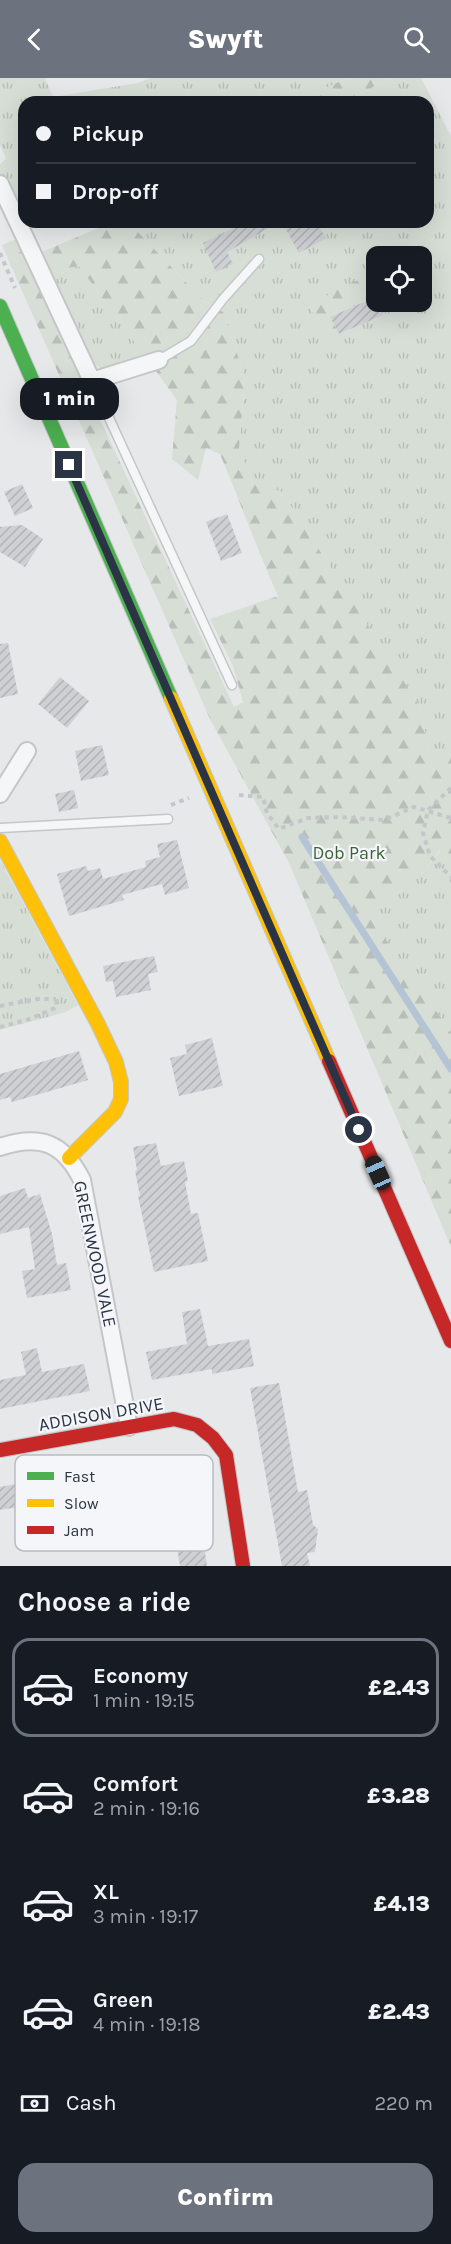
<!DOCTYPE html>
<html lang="en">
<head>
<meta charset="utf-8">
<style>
	:root { --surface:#171b24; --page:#242831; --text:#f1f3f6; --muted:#9ea1a6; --line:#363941; --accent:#6c737f }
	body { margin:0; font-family:Karla,sans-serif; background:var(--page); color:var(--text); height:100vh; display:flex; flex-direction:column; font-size:22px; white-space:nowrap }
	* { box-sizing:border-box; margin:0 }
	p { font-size:20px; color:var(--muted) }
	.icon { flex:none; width:33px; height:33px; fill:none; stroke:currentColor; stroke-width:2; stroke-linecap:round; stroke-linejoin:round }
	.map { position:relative; height:1488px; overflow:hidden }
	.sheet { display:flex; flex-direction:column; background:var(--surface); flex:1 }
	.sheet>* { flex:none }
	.top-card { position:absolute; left:18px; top:18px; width:416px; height:132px; border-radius:18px; box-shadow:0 6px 24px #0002; display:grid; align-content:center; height:132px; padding:0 18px; background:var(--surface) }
	.tools { position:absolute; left:366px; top:168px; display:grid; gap:12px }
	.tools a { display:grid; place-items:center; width:66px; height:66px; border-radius:12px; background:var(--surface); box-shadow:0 6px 24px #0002; font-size:30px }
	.end { position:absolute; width:27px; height:27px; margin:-14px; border:8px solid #2b3445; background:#fff; box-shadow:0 0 0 3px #fff }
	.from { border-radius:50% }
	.bubble { position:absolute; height:42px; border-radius:18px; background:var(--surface); box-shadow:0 6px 24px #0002; font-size:20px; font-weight:800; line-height:42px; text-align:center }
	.car { position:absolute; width:18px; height:36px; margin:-18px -9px; border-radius:8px; box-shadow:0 0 4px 2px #0007; background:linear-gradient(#222 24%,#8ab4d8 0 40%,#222 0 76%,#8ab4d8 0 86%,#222 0) }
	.top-card b { display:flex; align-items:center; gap:21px; height:57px; font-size:22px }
	.top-card b+b { border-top:2px solid var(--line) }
	.top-card i { width:15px; height:15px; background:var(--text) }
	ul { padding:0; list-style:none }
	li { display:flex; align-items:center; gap:18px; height:99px; margin:0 12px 9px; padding:0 6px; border:3px solid transparent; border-radius:18px }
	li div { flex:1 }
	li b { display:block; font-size:22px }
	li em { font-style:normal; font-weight:800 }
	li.on { border-color:var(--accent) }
	li>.icon { width:54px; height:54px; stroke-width:1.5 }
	h2 { padding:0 18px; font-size:27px; line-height:72px }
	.pay { display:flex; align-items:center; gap:15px; height:66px; padding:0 18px; font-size:22px }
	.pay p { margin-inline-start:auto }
	.primary-button { display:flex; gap:12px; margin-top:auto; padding:12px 18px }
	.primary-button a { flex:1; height:69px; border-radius:18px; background:var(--accent); color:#fff; font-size:24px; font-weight:800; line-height:69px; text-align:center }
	header { display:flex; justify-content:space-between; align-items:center; height:78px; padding:0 18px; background:var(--accent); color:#fff; font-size:27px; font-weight:800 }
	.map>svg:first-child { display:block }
</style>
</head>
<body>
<header><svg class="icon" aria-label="back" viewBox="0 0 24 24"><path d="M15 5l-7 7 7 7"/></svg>Swyft<svg class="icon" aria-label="search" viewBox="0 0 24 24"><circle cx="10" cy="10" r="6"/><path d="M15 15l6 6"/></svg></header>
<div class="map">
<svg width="451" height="1488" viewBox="0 0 451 1488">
	<defs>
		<pattern id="grass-tufts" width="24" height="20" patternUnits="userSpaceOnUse" patternTransform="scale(1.5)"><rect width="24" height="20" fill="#d6ded6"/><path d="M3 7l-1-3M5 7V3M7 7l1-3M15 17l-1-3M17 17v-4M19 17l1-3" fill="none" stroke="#b8bfb9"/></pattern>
		<pattern id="forest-firs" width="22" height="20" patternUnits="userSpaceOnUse" patternTransform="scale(1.5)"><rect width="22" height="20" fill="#d6ded6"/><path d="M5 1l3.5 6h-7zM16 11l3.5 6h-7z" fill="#b8bfb9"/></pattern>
		<pattern id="building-hatch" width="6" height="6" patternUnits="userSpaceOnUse" patternTransform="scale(1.5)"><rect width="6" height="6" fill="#ced0d3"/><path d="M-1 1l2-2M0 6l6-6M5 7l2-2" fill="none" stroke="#b1b3b6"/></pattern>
	</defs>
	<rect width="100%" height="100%" fill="#e6e8ea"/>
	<g fill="url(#grass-tufts)" fill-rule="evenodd">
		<path d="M 0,0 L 45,0 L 53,19 L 138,5 L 150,0 L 347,0 L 297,24 L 24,24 L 24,128 L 16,128 L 0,95 L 0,86 L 6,80 L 0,67 Z"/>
		<path d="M 389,0 L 421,0 L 451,58 L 451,675 L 433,693 L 419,627 L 282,414 L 257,407 L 252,403 L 239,371 L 245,299 L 223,234 L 203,222 L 135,151 L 144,144 L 245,144 L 255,159 L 279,144 L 428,144 L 428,24 L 346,24 ZM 376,178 L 422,178 L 422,224 L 377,224 L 383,237 L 339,256 L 321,247 L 310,229 L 369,198 L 376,201 Z"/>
		<path d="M 79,188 L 145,278 C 135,281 115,292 105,292 C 88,292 55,211 47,194 Z"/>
		<path d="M 441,772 L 451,806 L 451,954 L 368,836 L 422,795 Z"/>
		<path d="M 0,782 L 78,927 L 66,934 L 0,952 Z"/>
	</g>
	<g fill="url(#forest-firs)">
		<path d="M 347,0 L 389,0 L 346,24 L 297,24 Z"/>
		<path d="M 99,144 L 144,144 L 136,152 L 203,222 L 223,234 L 245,299 L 239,371 L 252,403 L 257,407 L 282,414 L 419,627 L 433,693 L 451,675 L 451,806 L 440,772 L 422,795 L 368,836 L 451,954 L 451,1169 L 289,785 L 210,641 L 2,167 L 16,161 L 234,629 L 243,624 L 233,588 L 210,541 L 278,518 C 257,471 240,423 220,376 L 206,370 L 198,402 L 172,381 L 177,322 L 79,188 L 47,194 L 39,175 L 101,149 Z"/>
		<path d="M 369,198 L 376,201 L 376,218 L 330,239 L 339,256 L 321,247 L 310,229 L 340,209 Z"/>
	</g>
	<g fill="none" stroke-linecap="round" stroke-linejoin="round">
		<path stroke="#b4c4d5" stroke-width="7" d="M 302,759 L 451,991"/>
	</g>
	<g fill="url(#building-hatch)">
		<path d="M 246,144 L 280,144 L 227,174 L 233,186 L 216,194 L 203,165 Z"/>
		<path d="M 282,144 L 316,144 L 326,160 L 299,175 Z"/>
		<path d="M 375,219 L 383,237 L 339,256 L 330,239 Z"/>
		<path d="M 22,406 L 33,430 L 15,438 L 4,414 Z"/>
		<path d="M 227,436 L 242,475 L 221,483 L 206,444 Z"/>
		<path d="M 22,447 L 43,461 L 25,489 L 0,474 L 0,449 Z"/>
		<path d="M 8,565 L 18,616 L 0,620 L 0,566 Z"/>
		<path d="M 60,599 L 89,623 L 67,650 L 38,626 Z"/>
		<path d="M 102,667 L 109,697 L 81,703 L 75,673 Z"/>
		<path d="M 74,712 L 78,730 L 59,734 L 55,716 Z"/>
		<path d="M 177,762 L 189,810 L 165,817 L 162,806 L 122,817 L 124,822 L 69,838 L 57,796 L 86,788 L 88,793 L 100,790 L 103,801 L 146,789 L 145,783 L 160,779 L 157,766 Z"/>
		<path d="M 154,878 L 158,894 L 148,896 L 151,912 L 116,919 L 113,903 L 106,904 L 103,888 Z"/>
		<path d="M 212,960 L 223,1008 L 179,1018 L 170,980 L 187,976 L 185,967 Z"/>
		<path d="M 79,973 L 88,1002 L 12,1024 L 10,1019 L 0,1022 L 0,996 Z"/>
		<path d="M 156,1065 L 161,1088 L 184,1083 L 188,1103 L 185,1104 L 191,1136 L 198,1135 L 208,1183 L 154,1194 L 138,1118 L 140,1118 L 135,1093 L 137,1092 L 133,1069 Z"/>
		<path d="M 25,1110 L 28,1120 L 40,1116 L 52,1156 L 57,1187 L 66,1185 L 71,1212 L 27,1220 L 22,1193 L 35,1191 L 29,1149 L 0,1156 L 0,1118 Z"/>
		<path d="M 200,1231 L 208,1268 L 249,1261 L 254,1288 L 212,1296 L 212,1291 L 152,1302 L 146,1274 L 187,1266 L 182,1234 Z"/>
		<path d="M 37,1270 L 42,1294 L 84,1286 L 90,1313 L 0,1331 L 0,1302 L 26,1297 L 21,1274 Z"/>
		<path d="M 279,1305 L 298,1414 L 307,1412 L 313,1447 L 318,1451 L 315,1474 L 307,1475 L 310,1488 L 282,1488 L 250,1310 Z"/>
		<path d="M 184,1377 L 194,1437 L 197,1437 L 199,1449 L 201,1449 L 207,1488 L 180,1488 L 172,1438 L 165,1439 L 162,1427 L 125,1434 L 121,1415 L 71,1425 L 70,1420 L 0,1432 L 0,1409 L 16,1406 L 16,1401 L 56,1394 L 57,1399 L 116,1389 L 117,1392 L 158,1385 L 157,1381 Z"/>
	</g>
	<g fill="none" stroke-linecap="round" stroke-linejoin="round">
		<g stroke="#c4c6c8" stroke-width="11">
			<g id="lane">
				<path d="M 159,282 L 191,263 L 223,221 L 259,181"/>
				<path d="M 92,303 L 232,607"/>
				<path d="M 0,750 L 168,741"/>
			</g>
		</g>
		<g stroke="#c4c6c8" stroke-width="20">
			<g id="street">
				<path d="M 0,106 L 92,303 L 159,282"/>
				<path d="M 0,716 L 27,673"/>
				<path d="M 0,1069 C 40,1056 63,1064 82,1102 L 129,1349"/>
			</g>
		</g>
		<g stroke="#c4c6c8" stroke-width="16">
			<path id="fast" d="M 0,228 L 171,620"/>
		</g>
		<g stroke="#c4c6c8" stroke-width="16">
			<g id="slow">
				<path d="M 171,620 L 329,983"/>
				<path d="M 0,763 L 98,946 L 116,984 L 121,1004 L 121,1021 L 115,1034 L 69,1080"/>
			</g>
		</g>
		<g stroke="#c4c6c8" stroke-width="16">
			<g id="jam">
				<path d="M 329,983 L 451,1263"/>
				<path d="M 0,1372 L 174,1341 L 197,1347 L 213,1360 L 226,1377 L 243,1488"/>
			</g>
		</g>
		<g stroke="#c5c6ca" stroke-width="4" stroke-dasharray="4.5 4.5" stroke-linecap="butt">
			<path d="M 0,175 L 15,210"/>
			<path d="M 451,710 L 428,732 L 423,755 L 430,778 L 451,799"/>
			<path d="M 239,717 L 263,719 L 267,735 L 279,751 L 308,740 L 338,739 L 384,742 L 414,729 L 451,740"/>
			<path d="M 171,727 L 189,720"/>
			<path d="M 0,928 L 36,921 L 56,921"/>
			<path d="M 0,949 L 30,941 L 57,929 L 56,921 L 58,919"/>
		</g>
		<use href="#lane" stroke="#f5f6f7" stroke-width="8"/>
		<use href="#street" stroke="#f5f6f7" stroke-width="16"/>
		<use href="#fast" stroke="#4caf50" stroke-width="14"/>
		<use href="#slow" stroke="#ffc107" stroke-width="14"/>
		<use href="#jam" stroke="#c62828" stroke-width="14"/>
	</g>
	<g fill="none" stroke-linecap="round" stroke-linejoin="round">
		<path stroke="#2b3445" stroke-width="8" d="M 69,387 L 359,1052"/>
	</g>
	<g text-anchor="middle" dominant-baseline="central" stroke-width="4.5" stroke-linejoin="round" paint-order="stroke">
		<g font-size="18" fill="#3f6138" stroke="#f4f6f9">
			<text x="349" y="775">Dob Park</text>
		</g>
		<g font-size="18" fill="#2b3445" stroke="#f4f6f9">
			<text transform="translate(95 1176) rotate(78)">GREENWOOD VALE</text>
			<text transform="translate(101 1336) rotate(-10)">ADDISON DRIVE</text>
		</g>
	</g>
	<rect x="15" y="1377" width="198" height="96" rx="9" fill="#f4f6f9" stroke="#b8bcc3" stroke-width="1.5"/>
	<rect x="27" y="1394" width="27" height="8" fill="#4caf50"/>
	<rect x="27" y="1421" width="27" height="8" fill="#ffc107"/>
	<rect x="27" y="1448" width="27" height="8" fill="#c62828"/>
	<g font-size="16" fill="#2b3445">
		<text x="64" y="1404">Fast</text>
		<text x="64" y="1431">Slow</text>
		<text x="64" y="1458">Jam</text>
	</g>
</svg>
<div class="tools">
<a><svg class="icon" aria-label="locate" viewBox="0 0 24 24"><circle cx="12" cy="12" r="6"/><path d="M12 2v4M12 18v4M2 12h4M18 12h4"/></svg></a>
</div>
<i class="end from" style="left:359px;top:1052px"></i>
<i class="end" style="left:69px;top:387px"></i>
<div class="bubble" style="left:20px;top:300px;width:99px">1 min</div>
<i class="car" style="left:378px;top:1095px;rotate:336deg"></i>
<div class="top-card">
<b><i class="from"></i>Pickup</b>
<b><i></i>Drop-off</b>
</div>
</div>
<section class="sheet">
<h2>Choose a ride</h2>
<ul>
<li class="on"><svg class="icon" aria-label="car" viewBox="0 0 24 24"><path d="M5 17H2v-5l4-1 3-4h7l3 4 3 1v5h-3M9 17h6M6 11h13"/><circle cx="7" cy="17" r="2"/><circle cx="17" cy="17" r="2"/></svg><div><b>Economy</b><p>1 min · 19:15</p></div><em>£2.43</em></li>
<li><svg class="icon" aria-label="car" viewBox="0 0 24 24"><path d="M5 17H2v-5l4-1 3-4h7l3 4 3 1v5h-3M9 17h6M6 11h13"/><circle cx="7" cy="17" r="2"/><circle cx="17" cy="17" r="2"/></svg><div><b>Comfort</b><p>2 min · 19:16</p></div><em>£3.28</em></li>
<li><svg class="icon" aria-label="car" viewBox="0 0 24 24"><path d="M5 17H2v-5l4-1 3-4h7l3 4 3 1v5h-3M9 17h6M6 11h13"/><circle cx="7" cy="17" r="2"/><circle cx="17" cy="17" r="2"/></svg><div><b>XL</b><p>3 min · 19:17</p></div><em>£4.13</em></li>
<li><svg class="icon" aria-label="car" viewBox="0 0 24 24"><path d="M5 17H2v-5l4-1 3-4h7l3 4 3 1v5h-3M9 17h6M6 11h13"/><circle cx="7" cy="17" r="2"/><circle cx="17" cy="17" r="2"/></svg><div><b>Green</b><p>4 min · 19:18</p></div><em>£2.43</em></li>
</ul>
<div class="pay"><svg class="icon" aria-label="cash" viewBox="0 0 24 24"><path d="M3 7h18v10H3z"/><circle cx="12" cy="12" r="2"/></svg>Cash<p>220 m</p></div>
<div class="primary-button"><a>Confirm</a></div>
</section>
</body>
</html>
